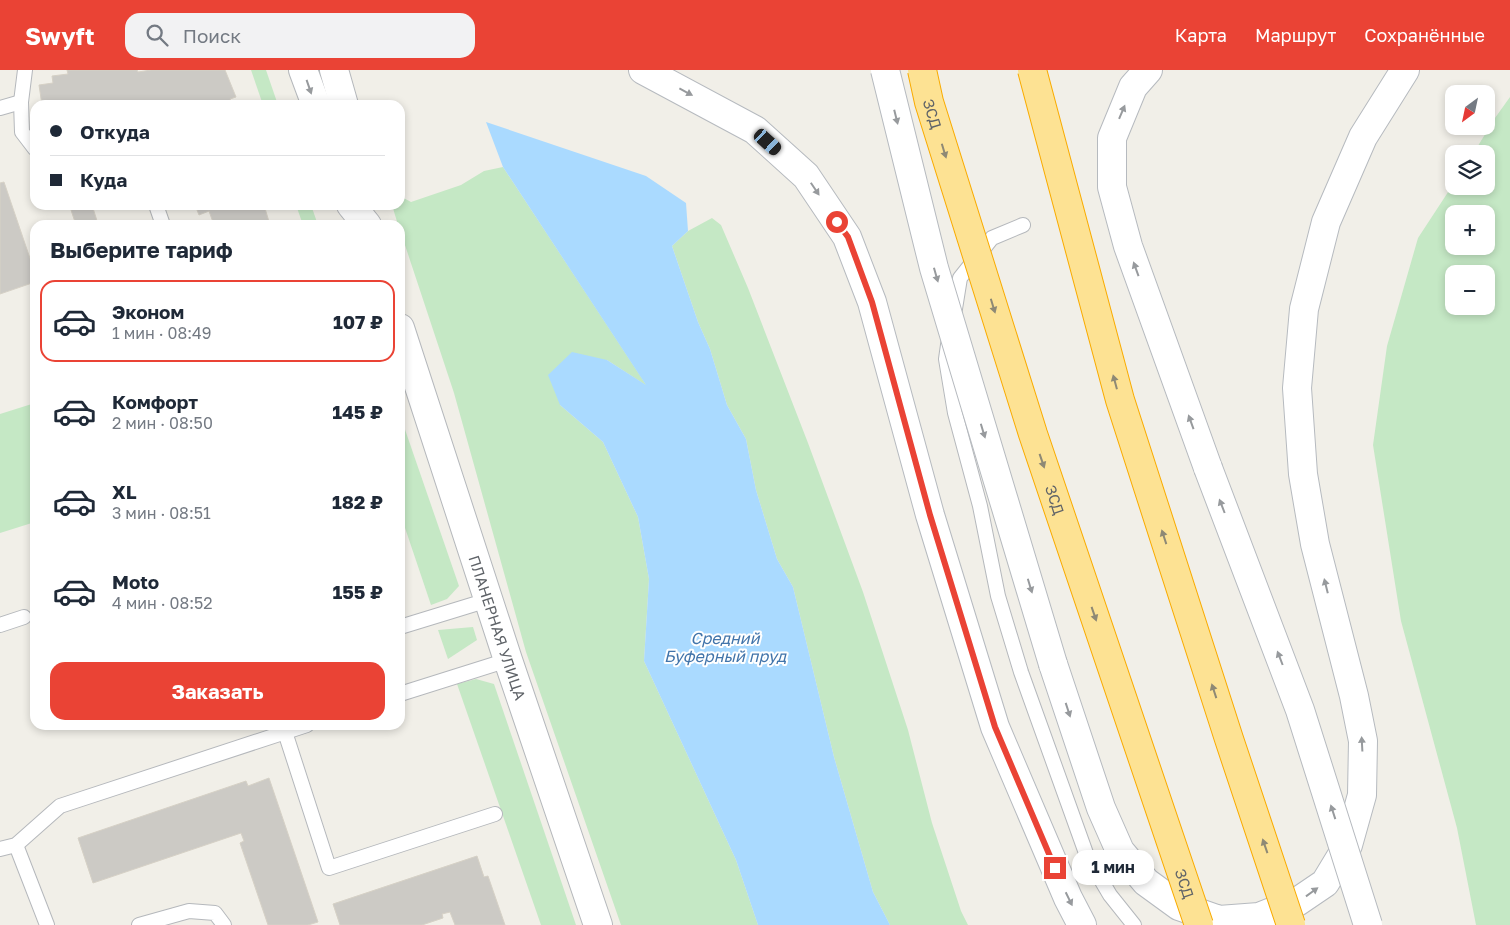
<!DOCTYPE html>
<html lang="ru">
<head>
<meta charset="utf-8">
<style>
	:root { --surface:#fff; --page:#f2f2f3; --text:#1f2937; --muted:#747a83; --line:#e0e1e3; --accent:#ea4335 }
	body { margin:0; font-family:"Golos Text",sans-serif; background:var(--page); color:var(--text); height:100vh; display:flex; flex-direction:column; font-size:19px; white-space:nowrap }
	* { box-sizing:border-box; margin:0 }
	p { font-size:16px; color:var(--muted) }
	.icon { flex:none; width:28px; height:28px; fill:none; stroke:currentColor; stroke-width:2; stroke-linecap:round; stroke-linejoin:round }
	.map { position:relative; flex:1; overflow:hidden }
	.side { position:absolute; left:30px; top:150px; width:375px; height:510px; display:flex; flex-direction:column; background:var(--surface); border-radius:15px; box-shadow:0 2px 8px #0003 }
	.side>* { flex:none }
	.banner { position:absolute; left:30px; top:30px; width:375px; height:110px; border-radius:15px; box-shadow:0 2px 8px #0003; display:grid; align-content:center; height:110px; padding:0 20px; background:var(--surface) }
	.needle { width:32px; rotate:213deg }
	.tools { position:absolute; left:1445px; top:15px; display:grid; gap:10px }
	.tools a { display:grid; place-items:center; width:50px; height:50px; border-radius:10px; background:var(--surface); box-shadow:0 2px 8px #0003; font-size:25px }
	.end { position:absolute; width:22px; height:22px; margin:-11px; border:6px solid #ea4335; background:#fff; box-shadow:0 0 0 2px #fff }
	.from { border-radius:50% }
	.bubble { position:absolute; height:35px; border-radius:15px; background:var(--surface); box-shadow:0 2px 8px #0003; font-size:16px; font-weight:700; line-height:35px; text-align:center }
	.car { position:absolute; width:15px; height:30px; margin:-15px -8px; border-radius:6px; box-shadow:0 0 4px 1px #0007; background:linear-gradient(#222 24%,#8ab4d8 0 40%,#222 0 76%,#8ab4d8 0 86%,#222 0) }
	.banner b { display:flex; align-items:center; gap:18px; height:48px; font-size:19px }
	.banner b+b { border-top:1px solid var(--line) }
	.banner i { width:12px; height:12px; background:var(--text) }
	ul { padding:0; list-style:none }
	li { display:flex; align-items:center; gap:15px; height:82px; margin:0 10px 8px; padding:0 10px; border:2px solid transparent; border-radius:15px }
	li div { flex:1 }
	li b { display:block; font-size:19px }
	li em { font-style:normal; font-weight:700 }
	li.selected { border-color:var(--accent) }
	li>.icon { width:45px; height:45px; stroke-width:1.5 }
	h2 { padding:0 20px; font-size:22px; line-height:60px }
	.primary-button { display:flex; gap:10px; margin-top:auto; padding:10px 20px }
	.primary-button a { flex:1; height:58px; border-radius:15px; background:var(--accent); color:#fff; font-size:20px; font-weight:700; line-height:58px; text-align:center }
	header { display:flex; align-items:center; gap:30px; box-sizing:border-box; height:70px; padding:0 25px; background:var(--accent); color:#fff }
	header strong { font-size:24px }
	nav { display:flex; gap:28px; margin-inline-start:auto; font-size:18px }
	.search { width:350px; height:45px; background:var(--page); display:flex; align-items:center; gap:12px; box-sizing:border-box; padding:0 18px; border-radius:15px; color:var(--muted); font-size:19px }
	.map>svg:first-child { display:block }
</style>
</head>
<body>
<header>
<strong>Swyft</strong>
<div class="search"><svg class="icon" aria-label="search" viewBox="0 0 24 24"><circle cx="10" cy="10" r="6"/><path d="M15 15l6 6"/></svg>Поиск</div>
<nav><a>Карта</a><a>Маршрут</a><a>Сохранённые</a></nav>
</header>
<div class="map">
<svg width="1510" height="855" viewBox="0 0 1510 855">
	<rect width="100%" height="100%" fill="#f1efe8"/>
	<g fill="#c5e8c5" fill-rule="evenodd">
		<path d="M 251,0 L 266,0 L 278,35 L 263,35 Z"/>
		<path d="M 1510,27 L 1510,855 L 1476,855 L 1457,758 L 1401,551 L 1373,375 L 1387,276 L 1418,168 L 1454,113 L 1454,116 L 1486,116 L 1486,84 L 1473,84 L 1495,48 ZM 1454,144 L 1486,144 L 1486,176 L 1454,176 ZM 1454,204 L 1486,204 L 1486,236 L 1454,236 Z"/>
		<path d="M 503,97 L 647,316 L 607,290 L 560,335 L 603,372 L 638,447 L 649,509 L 644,591 L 736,790 L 758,855 L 621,855 L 526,582 L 454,323 L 400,160 L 400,155 L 398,155 L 392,135 L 400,135 L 400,126 L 411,132 L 461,115 L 484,101 Z"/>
		<path d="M 296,135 L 311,135 L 318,155 L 303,155 Z"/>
		<path d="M 712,148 L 721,155 L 748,218 L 808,373 L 863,522 L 908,660 L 932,753 L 961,841 L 968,855 L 890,855 L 873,822 L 834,687 L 793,517 L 777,489 L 756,420 L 746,369 L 727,335 L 710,279 L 698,252 L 672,176 L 688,161 Z"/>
		<path d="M 35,333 L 35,452 L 0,463 L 0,344 Z"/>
		<path d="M 400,345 L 459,516 L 447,529 L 431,535 L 400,443 Z"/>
		<path d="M 473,557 L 477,570 L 448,589 L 438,560 Z"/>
		<path d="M 476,609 L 494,614 L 576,855 L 541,855 L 457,614 Z"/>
	</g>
	<path fill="#aadaff" d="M 486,52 L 646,106 L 686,133 L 688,161 L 672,176 L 698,252 L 710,279 L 727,335 L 746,369 L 756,420 L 777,489 L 793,517 L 834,687 L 873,822 L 890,855 L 758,855 L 736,790 L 644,591 L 649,509 L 638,447 L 603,372 L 560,335 L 548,305 L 572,282 L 607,290 L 646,315 L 503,97 Z"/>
	<g fill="#cccac5" stroke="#d6d1c6">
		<path d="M 67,0 L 137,0 L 138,2 L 151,0 L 225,0 L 236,27 L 230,29 L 232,35 L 42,35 L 39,15 L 53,13 L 52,6 L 68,4 Z"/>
		<path d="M 4,112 L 35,203 L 35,212 L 0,224 L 0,113 Z"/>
		<path d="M 86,135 L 92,135 L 98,154 L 76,155 L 71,140 Z"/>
		<path d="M 195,135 L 264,135 L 270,155 L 214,155 L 209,141 L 199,145 Z"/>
		<path d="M 269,708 L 318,852 L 308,855 L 268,855 L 240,773 L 244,771 L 241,763 L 93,813 L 78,768 L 246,711 L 248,716 Z"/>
		<path d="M 477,786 L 484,807 L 488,806 L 505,855 L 455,855 L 450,842 L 442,844 L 443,848 L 422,855 L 340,855 L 333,834 Z"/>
	</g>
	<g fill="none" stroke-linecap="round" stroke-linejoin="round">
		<g stroke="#b5b8bc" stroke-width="16">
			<g id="lane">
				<path d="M 25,0 L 21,32 L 22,62 L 35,79"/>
				<path d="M 0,38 L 21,32"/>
				<path d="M 156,135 L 163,155"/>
				<path d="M 954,245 L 960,208 L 992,168 L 1023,155"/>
				<path d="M 949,268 L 946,289 L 955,343 L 980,436 L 998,526 L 1021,602 L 1087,786 L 1110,825 L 1134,855"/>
				<path d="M 0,555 L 24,547"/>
				<path d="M 400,557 L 488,530"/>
				<path d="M 400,624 L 508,590"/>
				<path d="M 285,662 L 329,798 L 495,744"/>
				<path d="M 16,775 L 47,855"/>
				<path d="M 0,779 L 16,775 L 60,736 L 307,655"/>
				<path d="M 139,855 L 189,841 L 215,843 L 224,855"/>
			</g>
		</g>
		<g stroke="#b5b8bc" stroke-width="30">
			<g id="street">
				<path d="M 303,0 L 316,35"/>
				<path d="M 334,0 L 344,35"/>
				<path d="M 351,135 L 367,155"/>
				<path id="s1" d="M 400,258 L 508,590 L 598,855"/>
			</g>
		</g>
		<g stroke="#b6babf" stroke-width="30">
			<g id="secondary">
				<path d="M 643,0 L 755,60 L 806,106 L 847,167 L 872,232 L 930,445 L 995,657 L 1068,828 L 1082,855"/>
				<path d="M 1148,0 L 1133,17 L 1112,68 L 1112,117 L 1128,176 L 1208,398"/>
				<path d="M 1053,594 L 1101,738 L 1120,781 L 1146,812 L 1179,836 L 1219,850 L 1259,847 L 1297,832 L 1325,813 L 1348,775 L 1362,725 L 1363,671 L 1354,626 L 1315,474 L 1303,404 L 1297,318 L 1304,239 L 1326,152 L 1363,67 L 1405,0"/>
			</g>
		</g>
		<use href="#lane" stroke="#fff" stroke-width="14"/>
		<use href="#street" stroke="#fff" stroke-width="28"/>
		<use href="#secondary" stroke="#fff" stroke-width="28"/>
		<g stroke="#b6babf" stroke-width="30" stroke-linecap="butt">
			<g id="secondary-bridge">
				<path d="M 885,0 L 934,198 L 1053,594"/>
				<path d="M 1208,398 L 1300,640 L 1368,855"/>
			</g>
		</g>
		<g stroke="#f9ab00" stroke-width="30" stroke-linecap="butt">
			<g id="highway-bridge">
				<path id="s2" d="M 922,0 L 929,32 L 1033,364 L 1199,855"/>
				<path d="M 1032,0 L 1120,330 L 1229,669 L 1291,855"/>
			</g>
		</g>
		<use href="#secondary-bridge" stroke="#fff" stroke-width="28"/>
		<use href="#highway-bridge" stroke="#fde293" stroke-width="28"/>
	</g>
	<defs><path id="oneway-solid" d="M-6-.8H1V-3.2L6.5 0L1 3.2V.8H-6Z" transform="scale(1.25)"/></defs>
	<g fill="#979a9d">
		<use href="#oneway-solid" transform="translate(309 17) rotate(71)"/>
		<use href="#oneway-solid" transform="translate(686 22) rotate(28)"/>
		<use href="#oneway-solid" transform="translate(1122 42) rotate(-67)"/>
		<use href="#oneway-solid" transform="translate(896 47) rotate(76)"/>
		<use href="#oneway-solid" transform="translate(815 119) rotate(56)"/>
		<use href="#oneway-solid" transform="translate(1136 199) rotate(-110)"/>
		<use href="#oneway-solid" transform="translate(936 205) rotate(74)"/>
		<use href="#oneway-solid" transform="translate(1191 352) rotate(-110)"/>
		<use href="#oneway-solid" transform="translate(983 361) rotate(73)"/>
		<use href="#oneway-solid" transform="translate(1222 436) rotate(-111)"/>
		<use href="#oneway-solid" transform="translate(1030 516) rotate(73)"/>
		<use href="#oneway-solid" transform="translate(1326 516) rotate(-104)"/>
		<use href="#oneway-solid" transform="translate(1280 588) rotate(-111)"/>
		<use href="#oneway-solid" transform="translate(1068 640) rotate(72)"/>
		<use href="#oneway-solid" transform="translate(1362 674) rotate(-93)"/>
		<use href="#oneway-solid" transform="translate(1333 742) rotate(-108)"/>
		<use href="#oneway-solid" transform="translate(1312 822) rotate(-36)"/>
		<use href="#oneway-solid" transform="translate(1069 829) rotate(64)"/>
	</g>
	<g fill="#8e8975">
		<use href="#oneway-solid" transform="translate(944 81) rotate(73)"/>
		<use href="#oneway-solid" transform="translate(993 236) rotate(73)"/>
		<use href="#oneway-solid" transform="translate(1115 312) rotate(-105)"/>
		<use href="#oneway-solid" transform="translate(1042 391) rotate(71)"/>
		<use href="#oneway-solid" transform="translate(1164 467) rotate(-108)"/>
		<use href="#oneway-solid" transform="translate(1094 544) rotate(71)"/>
		<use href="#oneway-solid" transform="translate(1214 621) rotate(-108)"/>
		<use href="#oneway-solid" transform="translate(1265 776) rotate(-109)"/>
	</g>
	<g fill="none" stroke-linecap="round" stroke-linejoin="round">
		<path stroke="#ea4335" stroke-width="6" d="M 837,152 L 848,167 L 872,232 L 930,445 L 995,657 L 1055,798"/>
	</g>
	<g text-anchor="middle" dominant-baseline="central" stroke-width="4" stroke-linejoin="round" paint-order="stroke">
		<g font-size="15" fill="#5f6368" stroke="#fff">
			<text stroke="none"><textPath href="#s2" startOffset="45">ЗСД</textPath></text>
			<text stroke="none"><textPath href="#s2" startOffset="450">ЗСД</textPath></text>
			<text stroke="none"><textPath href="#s1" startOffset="315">ПЛАНЕРНАЯ УЛИЦА</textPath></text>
			<text stroke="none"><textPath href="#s2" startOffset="855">ЗСД</textPath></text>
		</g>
		<g font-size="16" font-style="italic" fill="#4174aa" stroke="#fff">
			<text x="725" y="568">Средний<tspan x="725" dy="18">Буферный пруд</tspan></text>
		</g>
	</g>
</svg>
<div class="tools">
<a><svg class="needle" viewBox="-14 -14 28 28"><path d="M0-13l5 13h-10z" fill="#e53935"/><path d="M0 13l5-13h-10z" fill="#747a83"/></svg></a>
<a><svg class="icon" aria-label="layers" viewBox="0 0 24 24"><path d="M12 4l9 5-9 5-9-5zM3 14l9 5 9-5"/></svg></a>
<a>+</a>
<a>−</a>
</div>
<i class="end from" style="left:837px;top:152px"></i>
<i class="end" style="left:1055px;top:798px"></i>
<div class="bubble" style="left:1072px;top:780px;width:82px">1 мин</div>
<i class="car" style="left:768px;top:72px;rotate:132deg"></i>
<div class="banner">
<b><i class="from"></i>Откуда</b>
<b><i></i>Куда</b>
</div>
<section class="side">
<h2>Выберите тариф</h2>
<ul>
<li class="selected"><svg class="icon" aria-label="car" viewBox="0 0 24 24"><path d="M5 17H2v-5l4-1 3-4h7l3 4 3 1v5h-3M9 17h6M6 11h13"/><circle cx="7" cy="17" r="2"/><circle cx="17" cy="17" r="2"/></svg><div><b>Эконом</b><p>1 мин · 08:49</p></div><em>107 ₽</em></li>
<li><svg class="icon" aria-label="car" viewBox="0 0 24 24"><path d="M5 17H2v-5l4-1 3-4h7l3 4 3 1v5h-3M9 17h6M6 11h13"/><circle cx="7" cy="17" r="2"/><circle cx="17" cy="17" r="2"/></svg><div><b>Комфорт</b><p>2 мин · 08:50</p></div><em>145 ₽</em></li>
<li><svg class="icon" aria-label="car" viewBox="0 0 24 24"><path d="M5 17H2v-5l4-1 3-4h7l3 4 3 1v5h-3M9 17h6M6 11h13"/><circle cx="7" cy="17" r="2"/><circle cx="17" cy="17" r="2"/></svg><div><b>XL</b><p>3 мин · 08:51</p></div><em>182 ₽</em></li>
<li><svg class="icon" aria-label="car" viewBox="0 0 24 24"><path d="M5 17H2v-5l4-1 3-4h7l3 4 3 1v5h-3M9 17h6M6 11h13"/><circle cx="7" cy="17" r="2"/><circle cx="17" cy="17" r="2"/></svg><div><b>Moto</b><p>4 мин · 08:52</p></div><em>155 ₽</em></li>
</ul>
<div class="primary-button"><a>Заказать</a></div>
</section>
</div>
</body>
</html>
